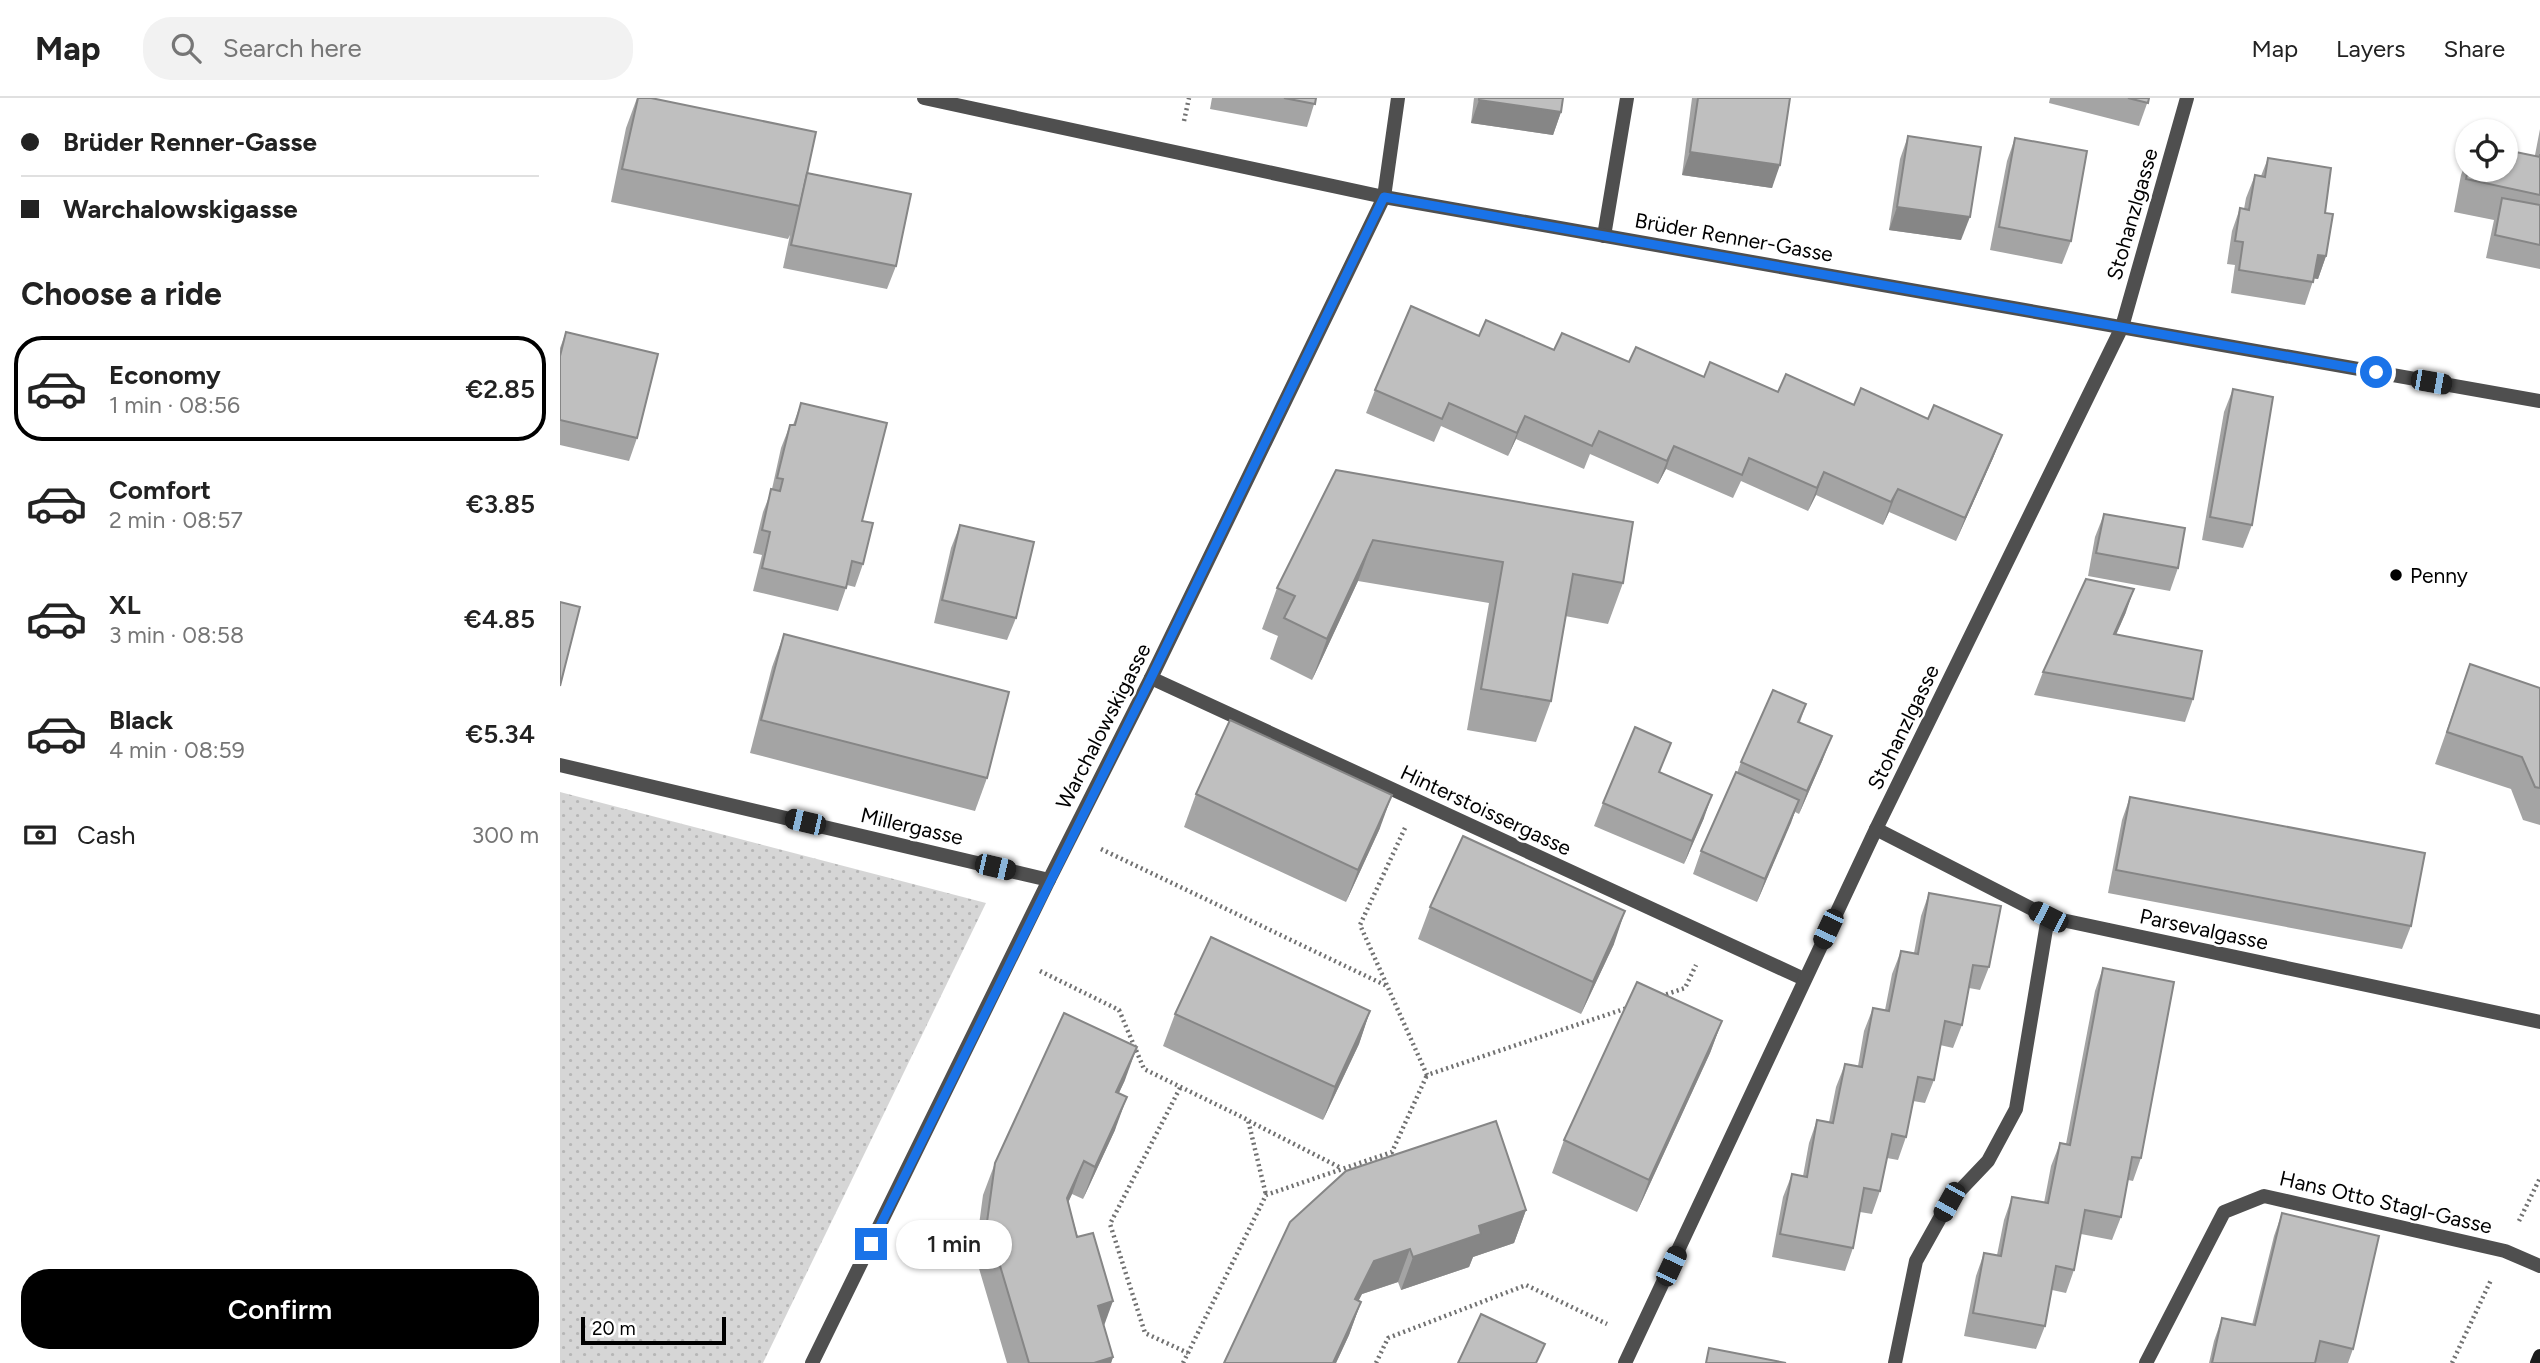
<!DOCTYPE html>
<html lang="en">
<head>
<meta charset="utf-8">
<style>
	:root { --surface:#fff; --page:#f2f2f2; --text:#222; --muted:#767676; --line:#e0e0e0; --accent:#000 }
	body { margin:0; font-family:Figtree,sans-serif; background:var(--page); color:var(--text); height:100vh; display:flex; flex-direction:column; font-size:26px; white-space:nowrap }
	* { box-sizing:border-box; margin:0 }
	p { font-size:23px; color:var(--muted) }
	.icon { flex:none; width:38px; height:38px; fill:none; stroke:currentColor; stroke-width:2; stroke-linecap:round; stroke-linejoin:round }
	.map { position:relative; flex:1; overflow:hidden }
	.side { display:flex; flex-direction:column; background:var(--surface); width:560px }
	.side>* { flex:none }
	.banner { display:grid; align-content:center; height:154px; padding:0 21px; background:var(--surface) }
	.fabs { position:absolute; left:1895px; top:21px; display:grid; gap:14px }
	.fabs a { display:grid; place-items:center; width:63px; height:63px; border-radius:50%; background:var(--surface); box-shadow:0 2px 5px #0004; font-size:35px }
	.scale { position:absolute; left:21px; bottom:18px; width:145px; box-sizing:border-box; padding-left:7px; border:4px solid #000; border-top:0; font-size:19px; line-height:24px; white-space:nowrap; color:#000; -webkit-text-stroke:5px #fff; paint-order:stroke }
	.end { position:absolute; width:32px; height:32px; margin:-16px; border:9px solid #1a73e8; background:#fff; box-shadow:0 0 0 4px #fff }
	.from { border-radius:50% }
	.bubble { position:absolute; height:49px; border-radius:24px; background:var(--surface); box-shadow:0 2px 5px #0004; font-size:23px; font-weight:600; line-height:49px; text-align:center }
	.car { position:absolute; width:21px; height:42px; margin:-21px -10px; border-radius:9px; box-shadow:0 0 5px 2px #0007; background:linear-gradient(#222 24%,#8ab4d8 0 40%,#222 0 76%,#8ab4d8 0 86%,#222 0) }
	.banner b { display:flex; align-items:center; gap:24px; height:66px; font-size:26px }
	.banner b+b { border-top:2px solid var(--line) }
	.banner i { width:18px; height:18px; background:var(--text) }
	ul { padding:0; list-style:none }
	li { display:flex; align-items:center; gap:21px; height:105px; margin:0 14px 10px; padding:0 7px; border:4px solid transparent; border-radius:28px }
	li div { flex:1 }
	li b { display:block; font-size:26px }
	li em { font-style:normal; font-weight:600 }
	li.on { border-color:var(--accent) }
	li>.icon { width:63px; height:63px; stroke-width:1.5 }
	h2 { padding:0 21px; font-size:32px; line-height:84px }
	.pay { display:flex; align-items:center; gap:18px; height:77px; padding:0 21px; font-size:26px }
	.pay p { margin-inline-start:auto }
	.action { display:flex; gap:14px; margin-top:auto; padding:14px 21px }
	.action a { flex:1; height:80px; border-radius:28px; background:var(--accent); color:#fff; font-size:28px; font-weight:600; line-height:80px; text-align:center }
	header { display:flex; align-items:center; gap:42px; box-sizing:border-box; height:98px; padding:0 35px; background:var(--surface); border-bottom:2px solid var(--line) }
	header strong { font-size:33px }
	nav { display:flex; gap:38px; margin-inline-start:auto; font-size:24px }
	.search { width:490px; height:63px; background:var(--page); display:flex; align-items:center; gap:18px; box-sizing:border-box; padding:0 24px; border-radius:28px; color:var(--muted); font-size:26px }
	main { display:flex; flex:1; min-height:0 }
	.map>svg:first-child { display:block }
</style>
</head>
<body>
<header>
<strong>Map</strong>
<div class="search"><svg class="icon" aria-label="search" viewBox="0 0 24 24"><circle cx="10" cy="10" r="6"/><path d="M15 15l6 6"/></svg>Search here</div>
<nav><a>Map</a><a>Layers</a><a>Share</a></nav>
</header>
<main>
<section class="side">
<div class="banner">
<b><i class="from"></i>Brüder Renner-Gasse</b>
<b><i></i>Warchalowskigasse</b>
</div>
<h2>Choose a ride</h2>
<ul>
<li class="on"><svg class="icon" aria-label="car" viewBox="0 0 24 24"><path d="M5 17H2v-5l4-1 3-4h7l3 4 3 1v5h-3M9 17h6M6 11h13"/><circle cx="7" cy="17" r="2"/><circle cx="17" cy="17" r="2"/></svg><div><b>Economy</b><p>1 min · 08:56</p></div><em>€2.85</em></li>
<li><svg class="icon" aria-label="car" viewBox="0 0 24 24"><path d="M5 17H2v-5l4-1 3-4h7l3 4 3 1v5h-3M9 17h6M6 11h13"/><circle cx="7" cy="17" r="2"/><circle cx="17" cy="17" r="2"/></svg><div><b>Comfort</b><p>2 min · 08:57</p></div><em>€3.85</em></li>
<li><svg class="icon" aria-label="car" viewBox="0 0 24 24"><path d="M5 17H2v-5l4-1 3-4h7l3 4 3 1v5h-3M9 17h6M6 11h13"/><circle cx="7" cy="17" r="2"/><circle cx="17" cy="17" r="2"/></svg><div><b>XL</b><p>3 min · 08:58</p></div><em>€4.85</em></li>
<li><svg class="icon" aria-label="car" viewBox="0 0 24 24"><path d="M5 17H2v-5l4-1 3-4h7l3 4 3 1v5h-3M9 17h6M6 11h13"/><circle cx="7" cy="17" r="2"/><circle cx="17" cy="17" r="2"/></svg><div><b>Black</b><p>4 min · 08:59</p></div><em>€5.34</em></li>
</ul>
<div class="pay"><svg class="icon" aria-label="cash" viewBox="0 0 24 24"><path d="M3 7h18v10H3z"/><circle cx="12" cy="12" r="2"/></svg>Cash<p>300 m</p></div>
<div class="action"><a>Confirm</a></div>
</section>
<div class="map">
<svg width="1980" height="1265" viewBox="0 0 1980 1265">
	<defs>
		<pattern id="grass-dots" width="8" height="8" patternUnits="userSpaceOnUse" patternTransform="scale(1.75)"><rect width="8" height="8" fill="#d6d6d6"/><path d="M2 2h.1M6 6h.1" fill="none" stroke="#b6b6b6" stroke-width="1.8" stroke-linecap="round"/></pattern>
	</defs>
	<rect width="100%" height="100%" fill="#fff"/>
	<path fill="url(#grass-dots)" d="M 0,694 L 426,805 L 203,1265 L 0,1265 Z"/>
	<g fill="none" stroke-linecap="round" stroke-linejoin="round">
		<g stroke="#717171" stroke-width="4.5" stroke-dasharray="2 3.5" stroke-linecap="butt">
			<path d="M 624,23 L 629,0"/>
			<path d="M 845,730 L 800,827 L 867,977 L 1070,909"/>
			<path d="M 541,751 L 827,888"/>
			<path d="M 480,873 L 559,912 L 584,971 L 688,1022 L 706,1097"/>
			<path d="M 1101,898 L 1125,890 L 1136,867"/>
			<path d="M 620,990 L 550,1126 L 585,1235 L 628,1255"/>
			<path d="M 689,1023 L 781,1070"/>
			<path d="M 1959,1123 L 1980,1080"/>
			<path d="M 623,1265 L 706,1097 L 832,1054 L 867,977"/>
			<path d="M 816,1265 L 828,1240 L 966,1187 L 1047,1226"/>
			<path d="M 1892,1265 L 1931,1182"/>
		</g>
		<path stroke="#4f4f4f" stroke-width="14" d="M 1044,138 L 1067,0"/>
		<g stroke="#4f4f4f" stroke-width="14">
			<path d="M 364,0 L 824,99 L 1980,303"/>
			<path d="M 591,580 L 1244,881"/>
			<path d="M 0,667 L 489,782"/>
			<path d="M 1316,731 L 1488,819 L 1980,924"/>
			<path d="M 252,1265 L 489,782 L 591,580 L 824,99 L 838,0"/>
			<path d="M 1065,1265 L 1316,731 L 1562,229 L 1627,0"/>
			<path d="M 1335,1265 L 1356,1163 L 1389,1104 L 1428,1063 L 1456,1011 L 1488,819"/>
			<path d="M 1586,1265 L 1664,1114 L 1704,1098 L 1945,1153 L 1980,1168"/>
		</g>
		<path stroke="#1c1c1c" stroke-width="14" d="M 1977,1265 L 1980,1258"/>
	</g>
	<g fill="#a4a4a4">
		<path d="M 77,0 L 247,75 L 336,168 L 327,191 L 223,170 L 230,137 L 228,141 L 51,104 L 66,30 Z"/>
		<path d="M 652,0 L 756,0 L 747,29 L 650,11 Z"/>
		<path d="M 914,0 L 1003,0 L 1001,14 L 993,37 L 911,25 Z"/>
		<path d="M 1132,0 L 1230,0 L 1212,90 L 1122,77 Z"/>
		<path d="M 1490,0 L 1589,0 L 1579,28 L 1489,5 Z"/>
		<path d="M 1980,31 L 1980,171 L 1926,160 L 1934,122 L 1894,114 L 1901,77 L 1908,59 L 1908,72 L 1975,57 Z"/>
		<path d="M 1348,38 L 1401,142 L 1329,132 L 1340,61 Z"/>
		<path d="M 1455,40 L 1511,143 L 1502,166 L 1430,152 L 1447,63 Z"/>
		<path d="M 1708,60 L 1765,115 L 1766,158 L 1758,181 L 1754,180 L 1745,207 L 1671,195 L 1675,167 L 1667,166 L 1672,133 L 1680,110 L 1684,111 L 1686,100 L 1695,77 L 1701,78 Z"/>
		<path d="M 6,234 L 77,340 L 69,363 L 0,347 L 0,250 Z"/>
		<path d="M 919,238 L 994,252 L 1069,264 L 1218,294 L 1294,307 L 1368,321 L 1442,337 L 1433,360 L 1396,443 L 1329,414 L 1323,427 L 1256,397 L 1248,413 L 1181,383 L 1173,400 L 1106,371 L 1098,386 L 1030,356 L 1024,371 L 956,341 L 948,358 L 881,328 L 874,344 L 806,315 L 815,292 Z"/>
		<path d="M 1673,291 L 1692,427 L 1683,450 L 1642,442 L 1664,314 Z"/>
		<path d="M 241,305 L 302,423 L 303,466 L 295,489 L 287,487 L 278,513 L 193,493 L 202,457 L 193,455 L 203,414 L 212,391 L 221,350 L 230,327 L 233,327 Z"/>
		<path d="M 776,372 L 1063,485 L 1048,526 L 1005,518 L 991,603 L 976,644 L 907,632 L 929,505 L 798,483 L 752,582 L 710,561 L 718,538 L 702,531 L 717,490 Z"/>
		<path d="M 1544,416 L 1618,470 L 1610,493 L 1528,478 L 1535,439 Z"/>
		<path d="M 400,427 L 456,520 L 447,542 L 374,525 L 391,450 Z"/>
		<path d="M 1566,514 L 1556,537 L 1633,601 L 1625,624 L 1474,597 L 1483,574 Z"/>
		<path d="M 224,536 L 427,680 L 415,713 L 190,655 L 212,569 Z"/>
		<path d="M 1910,566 L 1980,590 L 1980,727 L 1963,722 L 1951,691 L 1875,666 Z"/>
		<path d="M 1246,606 L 1240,624 L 1263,661 L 1239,716 L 1235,714 L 1197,804 L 1133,776 L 1141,753 L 1177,675 L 1181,664 Z"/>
		<path d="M 1100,675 L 1144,720 L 1124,766 L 1034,728 L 1043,705 Z"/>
		<path d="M 636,696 L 820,730 L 786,804 L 624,729 Z"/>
		<path d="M 1570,699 L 1851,828 L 1842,851 L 1548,795 L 1562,722 Z"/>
		<path d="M 1369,795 L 1429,869 L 1420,892 L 1409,890 L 1402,927 L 1393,950 L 1380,947 L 1374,982 L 1365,1005 L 1353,1003 L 1346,1039 L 1338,1062 L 1327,1060 L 1320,1093 L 1312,1116 L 1300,1114 L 1293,1150 L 1285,1173 L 1212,1159 L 1223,1099 L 1232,1076 L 1243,1078 L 1249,1045 L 1257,1022 L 1269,1024 L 1276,989 L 1285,966 L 1298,968 L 1304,933 L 1313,910 L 1325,912 L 1332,876 L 1341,853 L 1354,855 L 1361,818 Z"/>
		<path d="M 870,809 L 1054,846 L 1021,916 L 858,841 Z"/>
		<path d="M 1543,870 L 1581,1060 L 1573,1083 L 1568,1082 L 1561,1119 L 1552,1142 L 1521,1136 L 1514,1172 L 1506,1195 L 1492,1192 L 1485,1228 L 1476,1251 L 1404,1238 L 1416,1178 L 1424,1155 L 1437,1157 L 1444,1122 L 1452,1099 L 1484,1105 L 1491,1068 L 1500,1045 L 1506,1046 L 1535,893 Z"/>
		<path d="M 810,913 L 799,946 L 763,1022 L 603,948 L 615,916 Z"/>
		<path d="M 1162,923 L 1150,955 L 1077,1114 L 992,1075 L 1004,1042 Z"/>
		<path d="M 565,982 L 559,995 L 555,1032 L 523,1101 L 512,1096 L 508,1105 L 553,1259 L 551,1265 L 447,1265 L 415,1157 L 423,1097 L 435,1065 Z"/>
		<path d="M 966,1112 L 954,1145 L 913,1159 L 909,1169 L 841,1192 L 838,1184 L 802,1196 L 798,1203 L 801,1204 L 789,1237 L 776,1265 L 664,1265 L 730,1124 Z"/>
		<path d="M 1722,1115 L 1793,1251 L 1788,1265 L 1649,1265 L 1654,1243 L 1662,1220 L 1692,1227 L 1714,1138 Z"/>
	</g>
	<g fill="#868686">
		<path d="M 919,2 L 1001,14 L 993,37 L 911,25 Z"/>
		<path d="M 1130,54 L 1220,67 L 1212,90 L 1122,77 Z"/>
		<path d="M 1337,109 L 1410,119 L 1401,142 L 1329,132 Z"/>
		<path d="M 1758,157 L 1766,158 L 1758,181 L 1750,180 Z"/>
		<path d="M 965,318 L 956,341 L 948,358 L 957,335 Z"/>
		<path d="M 1442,337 L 1433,360 L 1396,443 L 1405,420 Z"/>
		<path d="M 1114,348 L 1106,371 L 1098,386 L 1107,363 Z"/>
		<path d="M 1264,374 L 1256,397 L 1248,413 L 1257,390 Z"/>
		<path d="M 1338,391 L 1329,414 L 1323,427 L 1331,404 Z"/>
		<path d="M 813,442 L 798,483 L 752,582 L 767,541 Z"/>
		<path d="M 1574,491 L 1566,514 L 1546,559 L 1554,536 Z"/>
		<path d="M 1272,638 L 1263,661 L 1239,716 L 1247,693 Z"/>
		<path d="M 832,697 L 820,730 L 786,804 L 798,772 Z"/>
		<path d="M 1152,697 L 1144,720 L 1124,766 L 1132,743 Z"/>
		<path d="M 1239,702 L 1231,725 L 1197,804 L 1205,781 Z"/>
		<path d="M 1065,813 L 1054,846 L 1021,916 L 1033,884 Z"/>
		<path d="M 810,913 L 799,946 L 763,1022 L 775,989 Z"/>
		<path d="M 1162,923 L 1150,955 L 1077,1114 L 1089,1082 Z"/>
		<path d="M 577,949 L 565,982 L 544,1026 L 556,994 Z"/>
		<path d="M 567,999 L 555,1032 L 523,1101 L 535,1069 Z"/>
		<path d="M 524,1063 L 512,1096 L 495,1132 L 507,1100 Z"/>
		<path d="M 966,1112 L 954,1145 L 913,1159 L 909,1169 L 841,1192 L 853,1159 L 919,1128 Z"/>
		<path d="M 850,1151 L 838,1184 L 802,1196 L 783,1234 L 795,1201 L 814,1163 Z"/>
		<path d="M 553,1203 L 541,1236 L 538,1208 Z"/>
		<path d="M 801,1204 L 789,1237 L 776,1265 L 773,1265 Z"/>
		<path d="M 553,1259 L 551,1265 L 534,1265 Z"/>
	</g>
	<g fill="#bfbfbf" stroke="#868686" stroke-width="2">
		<path d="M 78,0 L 91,0 L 256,34 L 240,108 L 62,71 Z"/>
		<path d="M 724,0 L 756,0 L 755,6 Z"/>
		<path d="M 919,0 L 1003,0 L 1001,14 L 919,2 Z"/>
		<path d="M 1138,0 L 1230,0 L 1220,67 L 1130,54 Z"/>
		<path d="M 1568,0 L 1589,0 L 1588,5 Z"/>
		<path d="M 1348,38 L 1421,49 L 1410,119 L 1337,109 Z"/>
		<path d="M 1455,40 L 1527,53 L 1511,143 L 1439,129 Z"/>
		<path d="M 1946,52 L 1980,59 L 1980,56 L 1980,97 L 1906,81 L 1908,72 L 1946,72 Z"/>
		<path d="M 1708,60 L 1771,70 L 1765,115 L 1773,116 L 1766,158 L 1758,157 L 1753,184 L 1679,172 L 1683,144 L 1675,143 L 1680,110 L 1689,112 L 1695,77 L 1705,79 Z"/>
		<path d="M 247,75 L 351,96 L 336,168 L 231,147 Z"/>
		<path d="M 1942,100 L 1980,107 L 1980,147 L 1935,137 Z"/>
		<path d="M 851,208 L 919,238 L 926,222 L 994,252 L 1002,235 L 1069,264 L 1076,249 L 1144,279 L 1150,264 L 1218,294 L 1226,276 L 1294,307 L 1301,290 L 1368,321 L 1374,307 L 1442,337 L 1405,420 L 1338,391 L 1331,404 L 1264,374 L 1257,390 L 1189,360 L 1182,377 L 1114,348 L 1107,363 L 1039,333 L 1032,348 L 965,318 L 957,335 L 889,305 L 882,321 L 815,292 Z"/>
		<path d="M 6,234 L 98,256 L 77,340 L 0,322 L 0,258 Z"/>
		<path d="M 1673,291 L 1713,299 L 1692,427 L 1650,419 Z"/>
		<path d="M 241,305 L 327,325 L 302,423 L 313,425 L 303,466 L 292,463 L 286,490 L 202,470 L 210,434 L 202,432 L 211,391 L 220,393 L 223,381 L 217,380 L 230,327 L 235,327 Z"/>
		<path d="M 776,372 L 1073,424 L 1063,485 L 1013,476 L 991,603 L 921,591 L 943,464 L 813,442 L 767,541 L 724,520 L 735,498 L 717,490 Z"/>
		<path d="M 1544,416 L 1625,430 L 1618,470 L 1536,455 Z"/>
		<path d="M 400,427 L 474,444 L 456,520 L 382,502 Z"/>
		<path d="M 1526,481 L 1574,491 L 1554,536 L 1642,553 L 1633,601 L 1483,574 Z"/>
		<path d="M 0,504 L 20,509 L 0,588 Z"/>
		<path d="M 224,536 L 449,594 L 427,680 L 201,622 Z"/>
		<path d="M 1910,566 L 1980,590 L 1980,690 L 1975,689 L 1962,659 L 1887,634 Z"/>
		<path d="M 1213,592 L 1246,606 L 1238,624 L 1272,638 L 1247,693 L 1181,664 Z"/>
		<path d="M 670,622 L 832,697 L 798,772 L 636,696 Z"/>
		<path d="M 1075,629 L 1111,645 L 1099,674 L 1152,697 L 1132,743 L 1043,705 Z"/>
		<path d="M 1176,674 L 1239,702 L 1205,781 L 1141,753 Z"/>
		<path d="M 1570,699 L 1865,755 L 1851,828 L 1556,772 Z"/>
		<path d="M 903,738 L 1065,813 L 1033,884 L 870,809 Z"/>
		<path d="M 1369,795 L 1441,808 L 1429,869 L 1413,867 L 1402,927 L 1385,923 L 1374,982 L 1358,979 L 1346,1039 L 1332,1036 L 1320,1093 L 1304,1090 L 1293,1150 L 1220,1136 L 1232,1076 L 1247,1079 L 1257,1022 L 1273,1025 L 1285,966 L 1302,969 L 1313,910 L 1329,913 L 1341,853 L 1358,856 Z"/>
		<path d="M 651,839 L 810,913 L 775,989 L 615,916 Z"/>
		<path d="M 1543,870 L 1614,884 L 1581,1060 L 1572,1059 L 1561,1119 L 1525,1112 L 1514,1172 L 1496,1168 L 1485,1228 L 1413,1215 L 1424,1155 L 1441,1158 L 1452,1099 L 1488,1105 L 1500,1045 L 1510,1047 Z"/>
		<path d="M 1077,884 L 1162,923 L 1089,1082 L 1004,1042 Z"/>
		<path d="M 504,915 L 577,949 L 556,994 L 567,999 L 535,1069 L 524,1063 L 507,1100 L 517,1139 L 533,1135 L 553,1203 L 538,1208 L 553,1259 L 534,1265 L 469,1265 L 427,1124 L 435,1065 Z"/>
		<path d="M 936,1023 L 966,1112 L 919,1128 L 921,1136 L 853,1159 L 850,1151 L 814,1163 L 795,1201 L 801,1204 L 773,1265 L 664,1265 L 730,1124 L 786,1073 Z"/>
		<path d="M 1722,1115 L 1819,1138 L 1793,1251 L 1760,1243 L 1755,1265 L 1652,1265 L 1662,1220 L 1695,1227 Z"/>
		<path d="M 921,1216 L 985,1246 L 976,1265 L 898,1265 Z"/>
		<path d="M 1149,1250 L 1226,1265 L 1146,1265 Z"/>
	</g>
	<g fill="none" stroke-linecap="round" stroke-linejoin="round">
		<path stroke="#1a73e8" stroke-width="9" d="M 311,1146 L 591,580 L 824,99 L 1816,274"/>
	</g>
	<circle fill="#000" stroke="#fff" stroke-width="2.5" cx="1836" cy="477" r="7"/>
	<g text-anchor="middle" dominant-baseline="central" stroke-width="5" stroke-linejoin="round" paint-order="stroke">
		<g font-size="21" fill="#000" stroke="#fff">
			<text transform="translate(1572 116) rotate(-74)">Stohanzlgasse</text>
			<text transform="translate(1174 139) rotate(10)">Brüder Renner-Gasse</text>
			<text transform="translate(543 628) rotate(-63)">Warchalowskigasse</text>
			<text transform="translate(1343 629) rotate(-64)">Stohanzlgasse</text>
			<text transform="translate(926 712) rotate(25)">Hinterstoissergasse</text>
			<text transform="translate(352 728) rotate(13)">Millergasse</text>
			<text transform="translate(1644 831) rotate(12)">Parsevalgasse</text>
			<text transform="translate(1826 1104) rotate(13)">Hans Otto Stagl-Gasse</text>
		</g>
		<g font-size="21" fill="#000" stroke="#fff" text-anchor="start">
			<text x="1850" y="477">Penny</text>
		</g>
	</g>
</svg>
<div class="fabs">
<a><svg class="icon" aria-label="locate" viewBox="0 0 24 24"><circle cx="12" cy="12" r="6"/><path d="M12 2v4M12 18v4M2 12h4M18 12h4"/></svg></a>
</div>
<div class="scale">20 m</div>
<i class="end from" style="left:1816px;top:274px"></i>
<i class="end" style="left:311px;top:1146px"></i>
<div class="bubble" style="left:336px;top:1122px;width:116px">1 min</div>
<i class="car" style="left:1871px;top:284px;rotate:100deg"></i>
<i class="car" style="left:245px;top:724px;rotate:283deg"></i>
<i class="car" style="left:435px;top:769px;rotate:103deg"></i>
<i class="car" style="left:1488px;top:819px;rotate:297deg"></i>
<i class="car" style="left:1268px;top:831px;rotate:205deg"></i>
<i class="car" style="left:1389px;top:1104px;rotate:209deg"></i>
<i class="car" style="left:1111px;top:1168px;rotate:25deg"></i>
</div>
</main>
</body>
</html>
